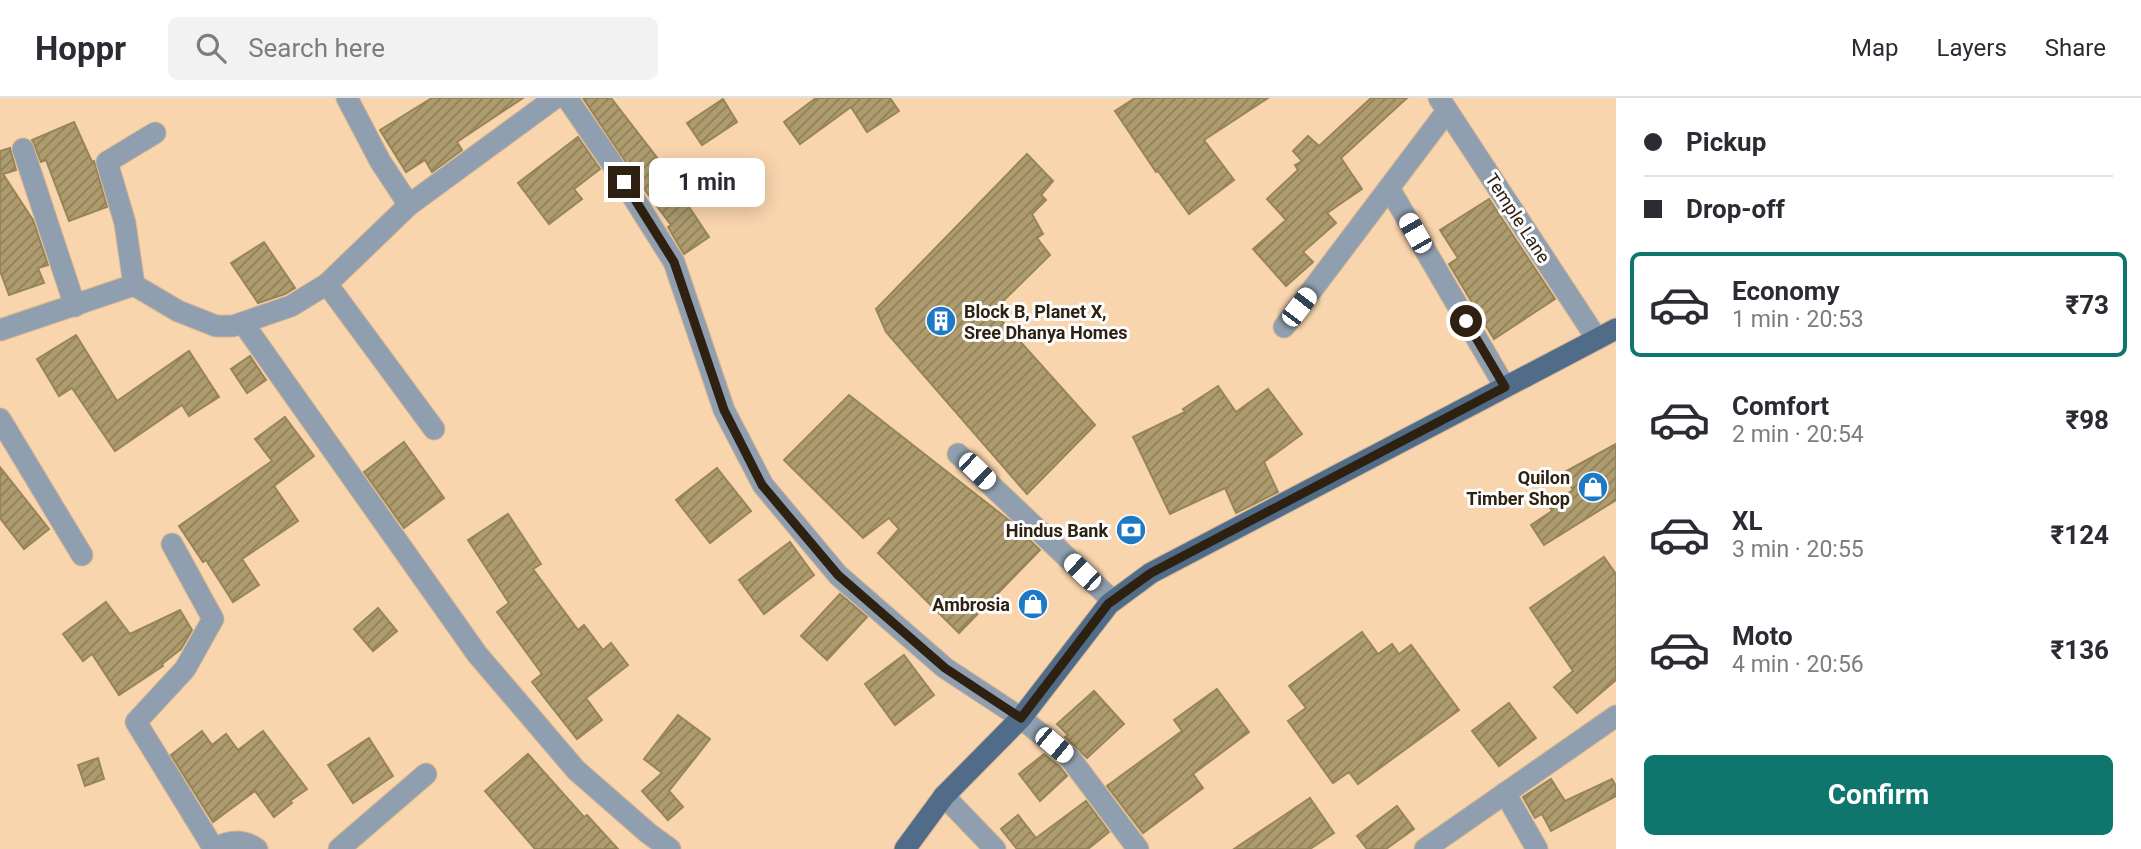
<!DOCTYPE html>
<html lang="en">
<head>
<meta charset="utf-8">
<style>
	:root { --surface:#fff; --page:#f2f2f3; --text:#2b2b33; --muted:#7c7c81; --line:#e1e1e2; --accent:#0f766e }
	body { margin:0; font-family:Roboto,sans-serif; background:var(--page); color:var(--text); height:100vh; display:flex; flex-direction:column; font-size:26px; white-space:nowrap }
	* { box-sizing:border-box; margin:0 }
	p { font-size:23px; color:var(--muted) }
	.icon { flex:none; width:38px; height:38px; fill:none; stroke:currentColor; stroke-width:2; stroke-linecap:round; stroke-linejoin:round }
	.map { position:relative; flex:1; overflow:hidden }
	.details { display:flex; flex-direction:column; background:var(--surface); width:525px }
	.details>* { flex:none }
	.top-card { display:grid; align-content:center; height:154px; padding:0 28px; background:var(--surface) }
	.end { position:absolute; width:32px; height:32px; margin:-16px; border:9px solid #2e2111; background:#fff; box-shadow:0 0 0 4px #fff }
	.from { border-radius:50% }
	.bubble { position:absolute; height:49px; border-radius:10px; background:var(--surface); box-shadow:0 4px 18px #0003; font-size:23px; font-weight:700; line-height:49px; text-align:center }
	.car { position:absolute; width:21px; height:42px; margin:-21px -10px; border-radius:9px; box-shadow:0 0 5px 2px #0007; background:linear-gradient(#fff 24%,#345 0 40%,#fff 0 76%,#345 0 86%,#fff 0) }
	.top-card b { display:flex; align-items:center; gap:24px; height:66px; font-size:26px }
	.top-card b+b { border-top:2px solid var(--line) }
	.top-card i { width:18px; height:18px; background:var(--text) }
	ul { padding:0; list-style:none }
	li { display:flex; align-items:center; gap:21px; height:105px; margin:0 14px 10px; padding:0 14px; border:4px solid transparent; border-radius:10px }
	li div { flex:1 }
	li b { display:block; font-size:26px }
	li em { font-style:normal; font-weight:700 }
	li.on { border-color:var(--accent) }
	li>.icon { width:63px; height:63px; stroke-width:1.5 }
	.primary-button { display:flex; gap:14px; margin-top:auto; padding:14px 28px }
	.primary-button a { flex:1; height:80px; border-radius:10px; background:var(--accent); color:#fff; font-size:28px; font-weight:700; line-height:80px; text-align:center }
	header { display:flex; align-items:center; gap:42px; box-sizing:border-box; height:98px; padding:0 35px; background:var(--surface); border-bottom:2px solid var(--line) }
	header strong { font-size:33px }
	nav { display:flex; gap:38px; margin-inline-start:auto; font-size:24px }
	.search { width:490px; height:63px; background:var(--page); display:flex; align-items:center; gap:18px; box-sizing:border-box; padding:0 24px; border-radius:10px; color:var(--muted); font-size:26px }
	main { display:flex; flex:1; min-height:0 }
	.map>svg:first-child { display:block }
</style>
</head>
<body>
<header>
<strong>Hoppr</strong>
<div class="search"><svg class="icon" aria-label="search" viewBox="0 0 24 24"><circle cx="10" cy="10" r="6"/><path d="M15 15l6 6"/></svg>Search here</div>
<nav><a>Map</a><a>Layers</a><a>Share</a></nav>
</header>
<main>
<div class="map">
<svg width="1616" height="751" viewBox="0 0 1616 751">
	<defs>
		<pattern id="building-hatch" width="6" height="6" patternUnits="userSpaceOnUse" patternTransform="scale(1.75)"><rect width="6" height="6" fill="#ae9c6f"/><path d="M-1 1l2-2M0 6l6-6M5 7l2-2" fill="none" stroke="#8e7f5a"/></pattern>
	</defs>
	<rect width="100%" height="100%" fill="#f9d5ae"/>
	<g fill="url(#building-hatch)" stroke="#978558" stroke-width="2">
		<path d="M 432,0 L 523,0 L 457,44 L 462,52 L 432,74 L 425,62 L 406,74 L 380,32 Z"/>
		<path d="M 583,0 L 611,0 L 675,83 L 673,85 L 709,139 L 684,156 L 668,129 L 671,127 L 641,87 Z"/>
		<path d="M 816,0 L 890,0 L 899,13 L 867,34 L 851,9 L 800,46 L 784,24 Z"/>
		<path d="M 1135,0 L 1268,0 L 1204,42 L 1234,82 L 1189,116 L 1158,73 L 1156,74 L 1115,13 Z"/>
		<path d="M 1371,0 L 1407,0 L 1341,60 L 1362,91 L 1327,115 L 1336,125 L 1303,154 L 1313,164 L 1286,188 L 1253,151 L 1286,122 L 1267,101 L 1298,72 L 1295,67 L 1302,63 L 1293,53 L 1308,38 L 1319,48 Z"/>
		<path d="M 723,1 L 737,24 L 702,47 L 687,25 Z"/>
		<path d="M 74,24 L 92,64 L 94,63 L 107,109 L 69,123 L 46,62 L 41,64 L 32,42 Z"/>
		<path d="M 578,39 L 600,71 L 574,91 L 582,101 L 549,126 L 518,85 Z"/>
		<path d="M 10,50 L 16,72 L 3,76 L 33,122 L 48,167 L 38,170 L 44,185 L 9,197 L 0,173 L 0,53 Z"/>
		<path d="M 1027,56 L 1053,83 L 1041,97 L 1046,102 L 1032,116 L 1043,136 L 1037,140 L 1050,157 L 993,213 L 1095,327 L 1027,396 L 886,234 L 876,211 Z"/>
		<path d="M 1489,101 L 1555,201 L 1494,241 L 1449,166 L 1458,160 L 1440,132 Z"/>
		<path d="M 264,144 L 295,190 L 285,196 L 258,205 L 231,165 Z"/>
		<path d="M 76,237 L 117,303 L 189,253 L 219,299 L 189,318 L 182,307 L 115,353 L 72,290 L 59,298 L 37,261 Z"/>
		<path d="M 250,258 L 266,282 L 247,295 L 231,271 Z"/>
		<path d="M 1218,288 L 1236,314 L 1268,291 L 1302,336 L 1264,364 L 1278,394 L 1236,415 L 1225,390 L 1170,416 L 1133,339 L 1185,314 L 1183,311 Z"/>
		<path d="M 849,297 L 1010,423 L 1040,452 L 959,535 L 878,455 L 899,431 L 889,420 L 863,440 L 784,362 Z"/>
		<path d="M 285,319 L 314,358 L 274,388 L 298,423 L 242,461 L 259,487 L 233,504 L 206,462 L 203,464 L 179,428 L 272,363 L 255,341 Z"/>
		<path d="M 404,344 L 444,400 L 404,430 L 364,374 Z"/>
		<path d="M 1616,346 L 1616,402 L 1544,447 L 1531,427 L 1552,413 L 1549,408 L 1573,392 L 1563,375 Z"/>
		<path d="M 0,369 L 49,431 L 24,451 L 0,420 Z"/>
		<path d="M 717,370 L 751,413 L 710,445 L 676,402 Z"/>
		<path d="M 508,416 L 541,466 L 533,471 L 578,532 L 584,527 L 603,552 L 611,545 L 628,567 L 586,600 L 602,622 L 577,641 L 532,584 L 542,576 L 497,514 L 509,505 L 468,442 Z"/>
		<path d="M 790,444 L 814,477 L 764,516 L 739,482 Z"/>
		<path d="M 1604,459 L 1616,476 L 1616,582 L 1577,615 L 1554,589 L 1573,573 L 1530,510 Z"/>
		<path d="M 840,496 L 867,519 L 827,562 L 801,538 Z"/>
		<path d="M 106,504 L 130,536 L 180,512 L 192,532 L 181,551 L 162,566 L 163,568 L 119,597 L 92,556 L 83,563 L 63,536 Z"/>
		<path d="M 378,510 L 397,533 L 373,553 L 354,531 Z"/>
		<path d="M 1362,534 L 1378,556 L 1392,546 L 1399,556 L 1411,547 L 1459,612 L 1358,686 L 1349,674 L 1333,685 L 1288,623 L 1306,610 L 1289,588 Z"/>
		<path d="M 904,557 L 934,597 L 895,627 L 865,586 Z"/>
		<path d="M 1217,591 L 1249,634 L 1193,676 L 1203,690 L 1143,735 L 1107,688 L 1182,633 L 1174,622 Z"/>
		<path d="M 1094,593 L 1124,626 L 1087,660 L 1065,639 L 1068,637 L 1057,626 Z"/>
		<path d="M 1509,605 L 1536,640 L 1499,668 L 1472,633 Z"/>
		<path d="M 678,617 L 710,641 L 669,693 L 683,709 L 668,722 L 642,693 L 662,675 L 644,661 Z"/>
		<path d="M 202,633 L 212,647 L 226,636 L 238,652 L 263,633 L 307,691 L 290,703 L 292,705 L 274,719 L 255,693 L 213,724 L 171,657 Z"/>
		<path d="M 369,640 L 393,678 L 353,705 L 328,667 Z"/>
		<path d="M 528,656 L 584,719 L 587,717 L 618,751 L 535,751 L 485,693 Z"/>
		<path d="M 1044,656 L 1060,669 L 1067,678 L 1040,703 L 1019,676 Z"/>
		<path d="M 98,660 L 104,681 L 85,688 L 78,667 Z"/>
		<path d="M 1551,681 L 1565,703 L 1612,681 L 1616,688 L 1616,698 L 1551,733 L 1542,716 L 1535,720 L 1523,699 Z"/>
		<path d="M 1310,700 L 1334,735 L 1310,751 L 1234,751 Z"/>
		<path d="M 1086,703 L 1109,734 L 1088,751 L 1017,751 L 1001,731 L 1018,717 L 1036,740 Z"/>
		<path d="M 1397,708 L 1414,731 L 1386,751 L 1367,751 L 1357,738 Z"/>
	</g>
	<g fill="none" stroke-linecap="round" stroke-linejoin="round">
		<g stroke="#d4b592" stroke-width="23">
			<g id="minor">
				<path d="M 347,0 L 380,63 L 409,107"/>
				<path d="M 567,0 L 611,64 L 674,164 L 724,312 L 763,387 L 838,477 L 945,570 L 1021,620 L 1070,660 L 1138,751"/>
				<path d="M 1439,0 L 1597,241"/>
				<path d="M 23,51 L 75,208"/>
				<path d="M 1389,90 L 1505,289"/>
				<path d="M 327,186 L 434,331"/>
				<path d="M 134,187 L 125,125 L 107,64 L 155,35"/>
				<path d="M 243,225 L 477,556 L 576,672 L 648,735 L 670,751"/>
				<path d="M 1284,229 L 1447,13"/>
				<path d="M 0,232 L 134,187 L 178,213 L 216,228 L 233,228 L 291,208 L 327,186 L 409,107 L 555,0"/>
				<path d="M 0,321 L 82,457"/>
				<path d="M 958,356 L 1113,503"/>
				<path d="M 172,446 L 213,521 L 185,571 L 136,624 L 214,751"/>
				<path d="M 1505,695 L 1537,751"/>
				<path d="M 944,698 L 995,751"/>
				<path d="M 214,751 C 228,743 243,741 257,751"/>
				<path d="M 339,751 L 426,676"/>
				<path d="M 1425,751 L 1616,618"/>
			</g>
		</g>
		<g stroke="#d4b592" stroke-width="23">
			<path id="major" d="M 905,751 L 944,698 L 1021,620 L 1109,506 L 1151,475 L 1616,231"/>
		</g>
		<use href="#minor" stroke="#909faf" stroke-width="21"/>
		<use href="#major" stroke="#506c88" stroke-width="21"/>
	</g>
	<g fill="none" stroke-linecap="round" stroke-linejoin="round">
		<path stroke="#2e2111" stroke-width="9" d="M 624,84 L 674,164 L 724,312 L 762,387 L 838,477 L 945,570 L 1021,620 L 1108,506 L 1151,475 L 1505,289 L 1466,223"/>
	</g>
	<defs>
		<g id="building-disc" transform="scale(1.575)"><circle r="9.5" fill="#1c79c6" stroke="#fdfdfd"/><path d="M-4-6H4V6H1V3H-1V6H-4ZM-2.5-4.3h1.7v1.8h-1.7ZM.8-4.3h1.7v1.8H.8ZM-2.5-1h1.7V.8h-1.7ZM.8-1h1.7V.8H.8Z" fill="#fff"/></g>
		<g id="shop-disc" transform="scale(1.575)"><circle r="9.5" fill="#1c79c6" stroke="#fdfdfd"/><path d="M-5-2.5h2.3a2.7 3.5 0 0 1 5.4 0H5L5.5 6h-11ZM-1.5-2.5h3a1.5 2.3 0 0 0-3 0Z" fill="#fff"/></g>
		<g id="bank-disc" transform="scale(1.575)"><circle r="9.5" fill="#1c79c6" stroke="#fdfdfd"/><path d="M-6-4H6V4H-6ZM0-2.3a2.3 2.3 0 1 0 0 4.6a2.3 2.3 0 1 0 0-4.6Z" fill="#fff"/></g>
	</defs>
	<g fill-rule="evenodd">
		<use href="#building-disc" x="941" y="223"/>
		<use href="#shop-disc" x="1593" y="389"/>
		<use href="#bank-disc" x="1131" y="432"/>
		<use href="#shop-disc" x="1033" y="506"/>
	</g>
	<g text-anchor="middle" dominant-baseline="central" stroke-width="6" stroke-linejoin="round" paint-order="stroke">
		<g font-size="18" fill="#2e2111" stroke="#fdfdfd">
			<text transform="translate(1518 120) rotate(57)">Temple Lane</text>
		</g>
		<g font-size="18" font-weight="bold" fill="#2e2111" stroke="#fdfdfd" text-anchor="end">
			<text x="964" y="213" text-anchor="start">Block B, Planet X,<tspan x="964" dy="21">Sree Dhanya Homes</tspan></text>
			<text x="1570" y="379">Quilon<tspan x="1570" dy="21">Timber Shop</tspan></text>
			<text x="1108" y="432">Hindus Bank</text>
			<text x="1010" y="506">Ambrosia</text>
		</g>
	</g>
</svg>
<i class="end from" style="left:1466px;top:223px"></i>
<i class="end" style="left:624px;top:84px"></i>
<div class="bubble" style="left:649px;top:60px;width:116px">1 min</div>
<i class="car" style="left:1415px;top:135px;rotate:330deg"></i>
<i class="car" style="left:1299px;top:209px;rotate:37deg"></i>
<i class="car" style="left:977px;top:373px;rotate:134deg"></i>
<i class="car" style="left:1082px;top:474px;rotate:314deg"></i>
<i class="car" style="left:1054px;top:647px;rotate:130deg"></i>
</div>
<section class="details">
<div class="top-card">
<b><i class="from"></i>Pickup</b>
<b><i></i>Drop-off</b>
</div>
<ul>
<li class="on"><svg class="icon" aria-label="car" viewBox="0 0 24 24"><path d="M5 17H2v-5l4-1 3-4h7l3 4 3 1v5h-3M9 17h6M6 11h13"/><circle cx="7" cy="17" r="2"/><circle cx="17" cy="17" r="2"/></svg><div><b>Economy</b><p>1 min · 20:53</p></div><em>₹73</em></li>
<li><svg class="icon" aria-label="car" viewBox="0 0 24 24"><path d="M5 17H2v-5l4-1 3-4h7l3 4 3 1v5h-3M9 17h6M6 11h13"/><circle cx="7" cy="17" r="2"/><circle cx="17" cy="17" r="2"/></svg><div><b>Comfort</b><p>2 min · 20:54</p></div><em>₹98</em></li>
<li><svg class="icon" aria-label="car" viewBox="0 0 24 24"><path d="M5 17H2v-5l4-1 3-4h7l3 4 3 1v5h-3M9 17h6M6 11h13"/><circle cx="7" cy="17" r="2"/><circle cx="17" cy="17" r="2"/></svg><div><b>XL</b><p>3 min · 20:55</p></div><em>₹124</em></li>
<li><svg class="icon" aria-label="car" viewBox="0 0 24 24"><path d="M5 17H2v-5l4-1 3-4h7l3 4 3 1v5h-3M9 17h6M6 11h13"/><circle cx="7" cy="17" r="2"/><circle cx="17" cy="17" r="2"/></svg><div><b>Moto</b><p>4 min · 20:56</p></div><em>₹136</em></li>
</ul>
<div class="primary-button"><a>Confirm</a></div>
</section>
</main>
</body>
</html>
